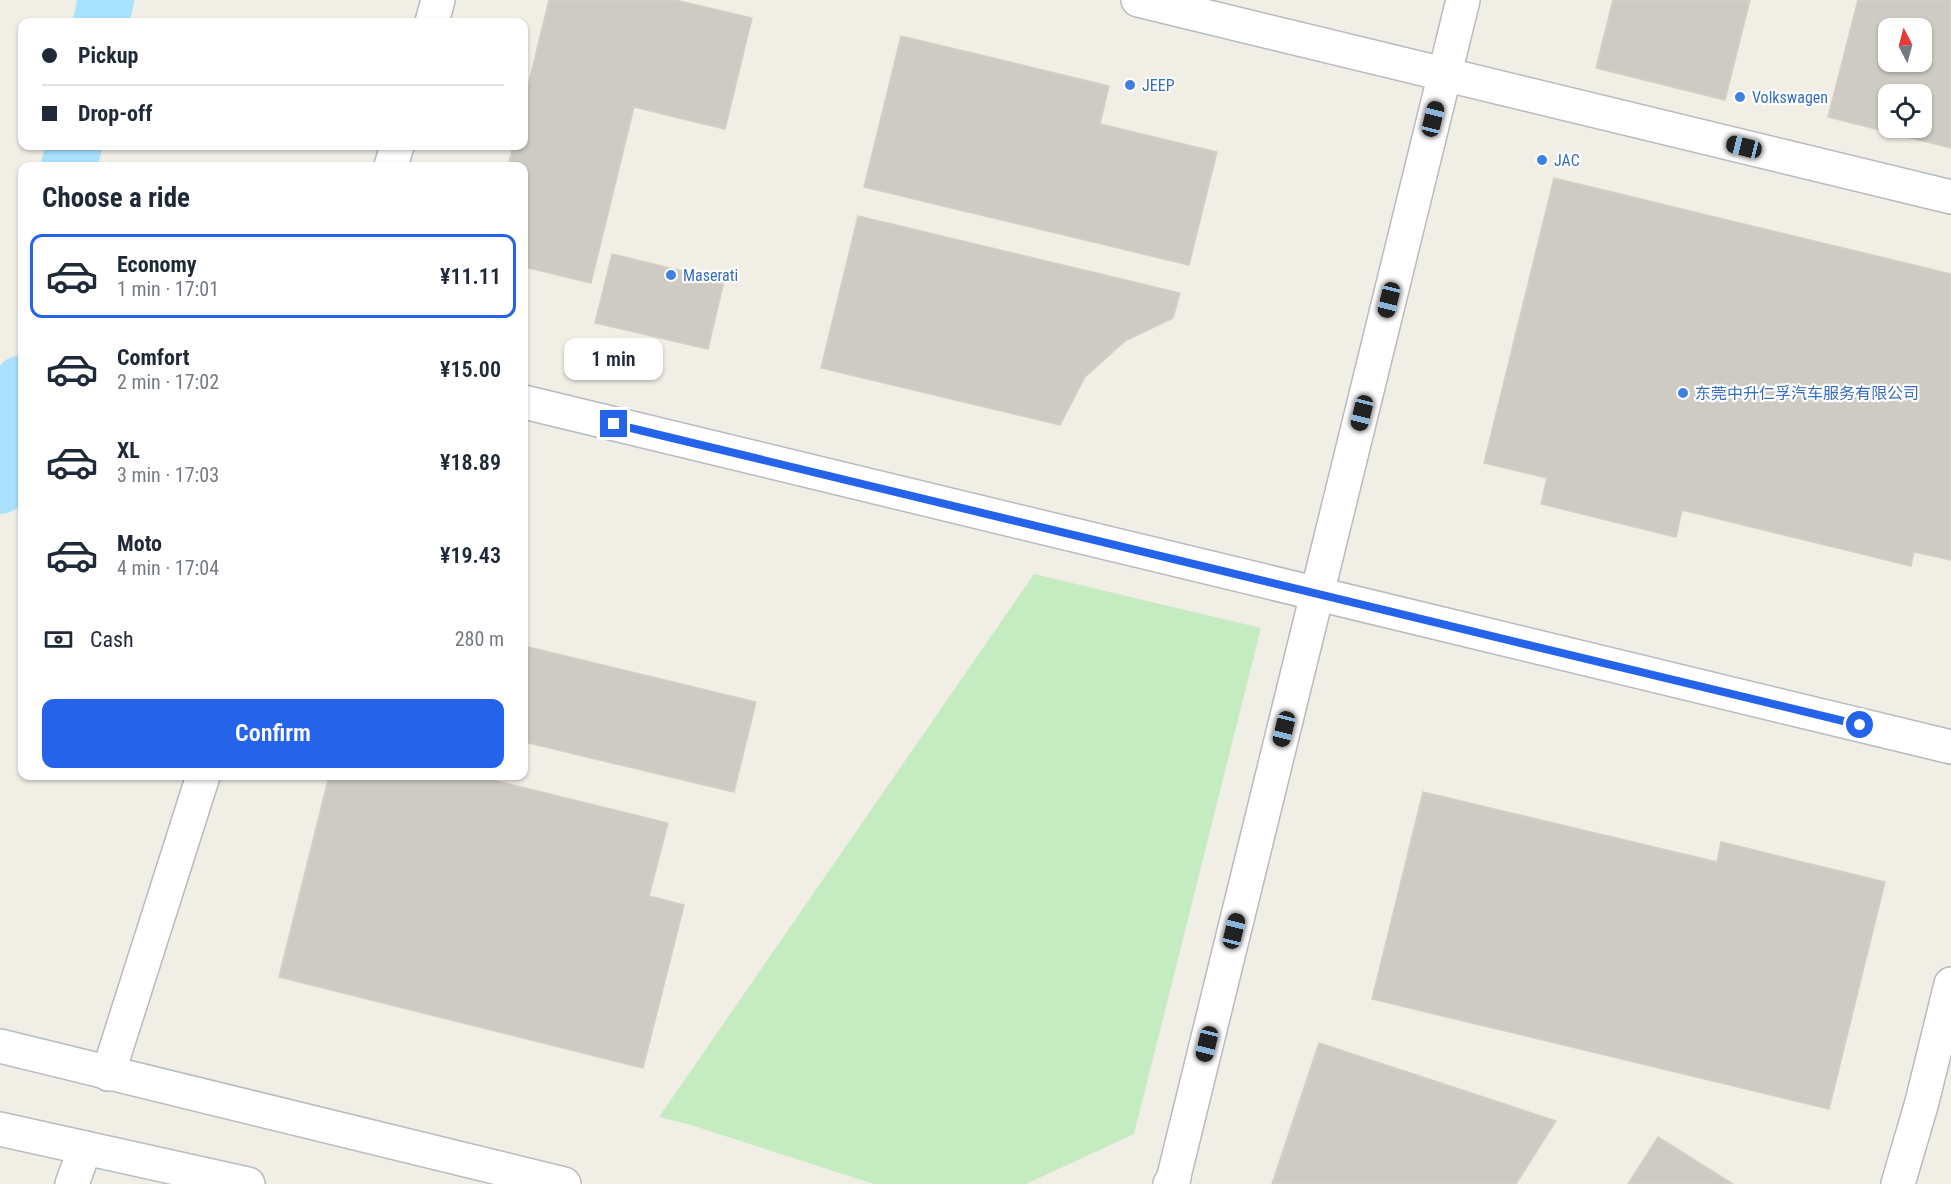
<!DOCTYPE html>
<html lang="en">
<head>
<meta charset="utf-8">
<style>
	:root { --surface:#fff; --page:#f2f2f3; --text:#1f2937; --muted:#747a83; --line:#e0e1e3; --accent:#2563eb }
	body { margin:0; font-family:"Roboto Condensed","Noto Sans SC",sans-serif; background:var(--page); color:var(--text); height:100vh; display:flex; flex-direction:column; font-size:22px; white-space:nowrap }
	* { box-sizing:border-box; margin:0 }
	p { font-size:20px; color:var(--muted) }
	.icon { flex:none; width:33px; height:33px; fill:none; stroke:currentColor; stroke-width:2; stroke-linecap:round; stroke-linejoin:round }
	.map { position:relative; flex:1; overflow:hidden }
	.drawer { position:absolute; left:18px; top:162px; width:510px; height:618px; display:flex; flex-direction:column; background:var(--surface); border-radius:12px; box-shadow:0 2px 4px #0004 }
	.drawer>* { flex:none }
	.top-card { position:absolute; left:18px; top:18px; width:510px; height:132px; border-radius:12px; box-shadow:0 2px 4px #0004; display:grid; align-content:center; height:132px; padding:0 24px; background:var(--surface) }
	.needle { width:39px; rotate:354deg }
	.buttons { position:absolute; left:1878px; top:18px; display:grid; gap:12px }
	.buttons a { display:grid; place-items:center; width:54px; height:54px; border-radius:12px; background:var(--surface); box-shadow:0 2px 4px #0004; font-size:30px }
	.end { position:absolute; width:27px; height:27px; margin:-14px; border:8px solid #2563eb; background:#fff; box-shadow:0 0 0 3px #fff }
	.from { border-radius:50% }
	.bubble { position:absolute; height:42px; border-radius:12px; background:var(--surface); box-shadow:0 2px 4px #0004; font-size:20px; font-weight:600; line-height:42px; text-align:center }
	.car { position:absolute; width:18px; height:36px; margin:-18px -9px; border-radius:8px; box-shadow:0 0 4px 2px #0007; background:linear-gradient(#222 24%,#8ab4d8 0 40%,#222 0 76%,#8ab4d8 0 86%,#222 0) }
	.top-card b { display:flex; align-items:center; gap:21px; height:57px; font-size:22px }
	.top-card b+b { border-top:2px solid var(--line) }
	.top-card i { width:15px; height:15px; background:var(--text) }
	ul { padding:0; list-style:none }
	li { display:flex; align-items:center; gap:18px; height:84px; margin:0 12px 9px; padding:0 12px; border:3px solid transparent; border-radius:12px }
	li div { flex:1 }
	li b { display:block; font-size:22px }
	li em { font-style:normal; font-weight:600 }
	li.on { border-color:var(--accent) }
	li>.icon { width:54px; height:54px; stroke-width:1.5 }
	h2 { padding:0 24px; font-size:27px; line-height:72px }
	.pay { display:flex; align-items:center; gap:15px; height:66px; padding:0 24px; font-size:22px }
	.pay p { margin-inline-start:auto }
	.primary-button { display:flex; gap:12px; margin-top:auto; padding:12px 24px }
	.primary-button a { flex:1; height:69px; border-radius:12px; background:var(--accent); color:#fff; font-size:24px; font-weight:600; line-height:69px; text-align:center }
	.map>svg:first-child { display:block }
</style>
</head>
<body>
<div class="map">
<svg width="1951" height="1184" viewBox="0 0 1951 1184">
	<rect width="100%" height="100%" fill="#f1eee6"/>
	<path fill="#c5ebc1" d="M 1034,574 L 1261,628 L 1134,1134 L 1026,1184 L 874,1184 L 691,1125 L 659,1117 Z"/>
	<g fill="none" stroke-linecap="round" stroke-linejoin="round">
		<g stroke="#a9e2ff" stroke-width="56">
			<path d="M 101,22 L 106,0"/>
			<path d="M 69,166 L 74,146"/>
			<path d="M 0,486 L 22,383"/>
		</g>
	</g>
	<g fill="#cecbc5" stroke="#d7cfc4" stroke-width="1.5" fill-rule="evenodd">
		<path d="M 549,0 L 675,0 L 752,18 L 725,129 L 634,107 L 591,283 L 524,267 L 524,166 L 508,166 L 513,146 L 524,146 L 524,102 Z"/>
		<path d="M 1613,0 L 1750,0 L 1725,100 L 1596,68 Z"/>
		<path d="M 1858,0 L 1951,0 L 1951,148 L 1828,117 ZM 1888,28 L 1922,28 L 1922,62 L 1888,62 ZM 1888,94 L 1922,94 L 1922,128 L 1888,128 Z"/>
		<path d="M 901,36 L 1109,86 L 1100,124 L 1217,152 L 1189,265 L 864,187 Z"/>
		<path d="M 1554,178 L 1951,274 L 1951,560 L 1914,552 L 1911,566 L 1682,510 L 1676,537 L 1541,504 L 1547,478 L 1484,463 Z"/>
		<path d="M 858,216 L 1180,293 L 1173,318 L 1125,341 L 1085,377 L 1060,425 L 821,368 Z"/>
		<path d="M 612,254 L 724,281 L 708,349 L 595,323 Z"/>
		<path d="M 524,646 L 756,702 L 734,792 L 524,742 Z"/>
		<path d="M 329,776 L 476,776 L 668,823 L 649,896 L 684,905 L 643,1068 L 279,977 Z"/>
		<path d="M 1423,792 L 1717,862 L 1721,842 L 1885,882 L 1829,1109 L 1372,999 Z"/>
		<path d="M 1319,1043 L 1556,1121 L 1516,1184 L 1272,1184 Z"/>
		<path d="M 1658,1137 L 1733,1184 L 1628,1184 Z"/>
	</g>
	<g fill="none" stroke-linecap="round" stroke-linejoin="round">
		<g stroke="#b7babe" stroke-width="36">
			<g id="minor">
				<path d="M 1138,0 L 1951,197"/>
				<path d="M 432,22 L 438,0"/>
				<path d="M 391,166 L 397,146"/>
				<path d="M 524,402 L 1951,747"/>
				<path d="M 108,1074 L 203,776"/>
				<path d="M 72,1184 L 85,1148"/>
				<path d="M 1172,1184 L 1463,0"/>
				<path d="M 1898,1184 L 1922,1102 L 1951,984"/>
			</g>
		</g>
		<g stroke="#b8bcc1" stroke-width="36">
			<g id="secondary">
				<path d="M 0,1046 L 564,1184"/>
				<path d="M 0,1129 L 248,1184"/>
				<path d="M 1170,1184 L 1174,1178"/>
			</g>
		</g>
		<use href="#minor" stroke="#fff" stroke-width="33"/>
		<use href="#secondary" stroke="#fff" stroke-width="33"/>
	</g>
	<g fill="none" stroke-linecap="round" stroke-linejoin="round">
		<path stroke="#2563eb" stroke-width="8" d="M 614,424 L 1860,725"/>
	</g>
	<g fill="#3f7fe0" stroke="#fff" stroke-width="2">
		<circle cx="1130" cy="85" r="6"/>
		<circle cx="1740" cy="97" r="6"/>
		<circle cx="1542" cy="160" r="6"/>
		<circle cx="671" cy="275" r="6"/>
		<circle cx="1683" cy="393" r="6"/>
	</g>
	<g text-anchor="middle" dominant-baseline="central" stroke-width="4.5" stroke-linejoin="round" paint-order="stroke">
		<g font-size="16" fill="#366cbe" stroke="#fff" text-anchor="start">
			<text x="1142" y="85">JEEP</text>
			<text x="1752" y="97">Volkswagen</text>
			<text x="1554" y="160">JAC</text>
			<text x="683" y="275">Maserati</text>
			<text x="1695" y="393">东莞中升仁孚汽车服务有限公司</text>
		</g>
	</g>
</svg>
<div class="buttons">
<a><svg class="needle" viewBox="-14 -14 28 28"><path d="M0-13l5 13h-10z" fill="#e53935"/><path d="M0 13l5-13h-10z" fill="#747a83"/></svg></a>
<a><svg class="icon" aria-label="locate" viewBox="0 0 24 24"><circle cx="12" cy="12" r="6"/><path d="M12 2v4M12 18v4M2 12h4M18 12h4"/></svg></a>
</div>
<i class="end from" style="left:1860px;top:725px"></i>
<i class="end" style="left:614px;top:424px"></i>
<div class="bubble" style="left:564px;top:338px;width:99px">1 min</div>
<i class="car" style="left:1433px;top:119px;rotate:14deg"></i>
<i class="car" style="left:1744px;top:147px;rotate:284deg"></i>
<i class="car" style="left:1389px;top:300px;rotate:194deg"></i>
<i class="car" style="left:1362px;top:413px;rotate:194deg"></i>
<i class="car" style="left:1284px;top:729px;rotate:194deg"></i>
<i class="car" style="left:1234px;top:931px;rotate:14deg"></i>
<i class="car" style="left:1207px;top:1044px;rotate:194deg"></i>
<div class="top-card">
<b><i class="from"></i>Pickup</b>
<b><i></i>Drop-off</b>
</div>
<section class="drawer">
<h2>Choose a ride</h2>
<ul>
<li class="on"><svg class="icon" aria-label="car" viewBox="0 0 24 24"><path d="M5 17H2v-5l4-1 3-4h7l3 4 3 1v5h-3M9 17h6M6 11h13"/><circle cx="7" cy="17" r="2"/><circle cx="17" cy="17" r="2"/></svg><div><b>Economy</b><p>1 min · 17:01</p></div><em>¥11.11</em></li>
<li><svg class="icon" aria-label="car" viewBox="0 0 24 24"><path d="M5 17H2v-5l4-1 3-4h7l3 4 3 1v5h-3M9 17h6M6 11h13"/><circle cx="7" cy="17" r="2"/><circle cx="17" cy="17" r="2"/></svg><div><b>Comfort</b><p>2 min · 17:02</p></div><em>¥15.00</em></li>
<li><svg class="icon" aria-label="car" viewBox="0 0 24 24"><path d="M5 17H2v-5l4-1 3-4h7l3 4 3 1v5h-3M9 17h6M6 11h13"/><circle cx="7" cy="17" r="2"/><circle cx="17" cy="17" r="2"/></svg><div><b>XL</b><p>3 min · 17:03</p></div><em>¥18.89</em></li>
<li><svg class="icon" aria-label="car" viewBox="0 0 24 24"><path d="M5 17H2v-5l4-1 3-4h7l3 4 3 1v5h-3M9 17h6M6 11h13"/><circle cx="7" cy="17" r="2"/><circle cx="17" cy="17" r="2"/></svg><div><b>Moto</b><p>4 min · 17:04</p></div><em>¥19.43</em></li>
</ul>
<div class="pay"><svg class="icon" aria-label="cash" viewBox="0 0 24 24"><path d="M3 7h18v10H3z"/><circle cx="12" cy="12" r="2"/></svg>Cash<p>280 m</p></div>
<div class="primary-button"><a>Confirm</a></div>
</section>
</div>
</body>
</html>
